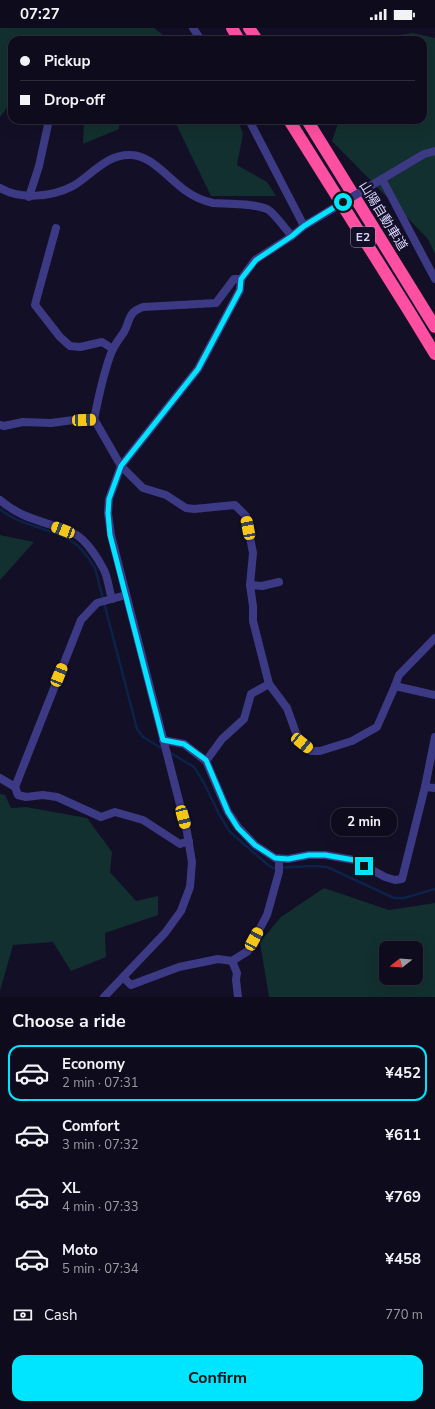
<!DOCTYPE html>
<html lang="en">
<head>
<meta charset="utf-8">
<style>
	:root { --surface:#0e0b1c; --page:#1c1929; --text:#f1f3f6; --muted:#9b9ba3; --line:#2e2b3b; --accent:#00e5ff }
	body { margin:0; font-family:"Nunito Sans","Noto Sans JP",sans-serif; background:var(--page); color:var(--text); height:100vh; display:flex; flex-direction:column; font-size:15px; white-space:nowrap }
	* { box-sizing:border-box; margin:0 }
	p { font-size:13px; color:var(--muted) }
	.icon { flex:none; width:22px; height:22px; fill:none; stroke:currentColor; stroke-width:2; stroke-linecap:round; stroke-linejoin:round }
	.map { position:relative; height:969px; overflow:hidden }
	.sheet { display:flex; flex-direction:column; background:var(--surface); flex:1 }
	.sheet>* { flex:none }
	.top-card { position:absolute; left:8px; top:8px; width:419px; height:88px; border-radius:12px; box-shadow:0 4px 16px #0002,0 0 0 1px var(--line); display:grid; align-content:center; height:88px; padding:0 12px; background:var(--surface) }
	.needle { width:26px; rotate:253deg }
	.controls { position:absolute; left:379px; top:913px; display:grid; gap:8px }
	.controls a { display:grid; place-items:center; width:44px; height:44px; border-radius:8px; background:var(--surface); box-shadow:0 4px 16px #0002,0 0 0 1px var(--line); font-size:20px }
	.end { position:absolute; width:18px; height:18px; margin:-9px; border:5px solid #00e5ff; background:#111; box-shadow:0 0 0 2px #111 }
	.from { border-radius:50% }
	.bubble { position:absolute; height:28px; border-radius:12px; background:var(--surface); box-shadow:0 4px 16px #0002,0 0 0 1px var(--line); font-size:13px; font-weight:700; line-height:28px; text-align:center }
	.car { position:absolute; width:12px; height:24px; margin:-12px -6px; border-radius:5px; box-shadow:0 0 3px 1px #0007; background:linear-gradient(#f5c518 24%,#345 0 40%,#f5c518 0 76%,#345 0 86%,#f5c518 0) }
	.top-card b { display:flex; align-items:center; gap:14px; height:38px; font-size:15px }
	.top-card b+b { border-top:1px solid var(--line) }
	.top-card i { width:10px; height:10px; background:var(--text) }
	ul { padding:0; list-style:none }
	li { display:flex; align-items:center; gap:12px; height:56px; margin:0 8px 6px; padding:0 4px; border:2px solid transparent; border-radius:12px }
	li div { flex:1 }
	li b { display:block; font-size:15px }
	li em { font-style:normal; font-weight:700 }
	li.on { border-color:var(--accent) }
	li>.icon { width:36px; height:36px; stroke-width:1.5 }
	h2 { padding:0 12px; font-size:18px; line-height:48px }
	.pay { display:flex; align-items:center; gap:10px; height:44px; padding:0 12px; font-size:15px }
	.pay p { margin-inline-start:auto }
	.action { display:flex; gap:8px; margin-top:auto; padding:8px 12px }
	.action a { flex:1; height:46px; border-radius:12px; background:var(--accent); color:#111; font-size:16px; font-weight:700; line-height:46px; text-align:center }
	.status { display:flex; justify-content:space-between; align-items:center; height:28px; padding:0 20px; background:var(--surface); direction:ltr }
	.status svg { height:11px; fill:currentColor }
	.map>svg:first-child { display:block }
</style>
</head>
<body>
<div class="status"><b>07:27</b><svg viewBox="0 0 49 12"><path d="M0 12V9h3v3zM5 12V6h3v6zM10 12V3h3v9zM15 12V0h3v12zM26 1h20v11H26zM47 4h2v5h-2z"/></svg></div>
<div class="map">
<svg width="435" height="969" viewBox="0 0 435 969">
	<rect width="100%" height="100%" fill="#130f26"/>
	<g fill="#12302f" fill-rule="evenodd">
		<path d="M 0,0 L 154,0 L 169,12 L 12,12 L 12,74 L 0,89 Z"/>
		<path d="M 413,5 L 435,10 L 435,226 L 428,211 L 332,113 L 339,92 L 423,92 L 423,12 L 367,12 Z"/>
		<path d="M 84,92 L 119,92 L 119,101 L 83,116 Z"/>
		<path d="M 174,92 L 238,92 L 243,106 L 237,137 L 267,154 L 276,168 L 211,168 Z"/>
		<path d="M 0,507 L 34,514 L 0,552 Z"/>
		<path d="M 0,766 L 5,767 L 11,780 L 26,779 L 87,790 L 112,824 L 110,844 L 136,873 L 158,868 L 158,887 L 105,905 L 106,929 L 71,943 L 53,914 L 13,917 L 0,963 Z"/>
		<path d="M 324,860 L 389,882 L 435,875 L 435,969 L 269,969 L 260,914 L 281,889 ZM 386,920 L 416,920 L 416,950 L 386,950 Z"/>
	</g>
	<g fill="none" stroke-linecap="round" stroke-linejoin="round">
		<g stroke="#0c2248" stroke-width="2.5">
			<path d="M 0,481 C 21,499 51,499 73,514 C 83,521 89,530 95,540 L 137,701 L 143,709 L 163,721"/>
			<path d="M 169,724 L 194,739 L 204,755 L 220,788 L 230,804 L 267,836 L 273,840 L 313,838 L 327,839 L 394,870 L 404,870 L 435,861"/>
		</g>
		<g stroke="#3d3a85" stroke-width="8">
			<path d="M 193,0 L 201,12"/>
			<path d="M 435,123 L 424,126 L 382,151 L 435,251"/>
			<path d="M 0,160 C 20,172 52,169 73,158 C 92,147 106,126 131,127 C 151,127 170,152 186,163 C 193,168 204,173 213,175 C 227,176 260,175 270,183 C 278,190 285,201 292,208"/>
			<path d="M 29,169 L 39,138 L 49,92"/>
			<path d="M 56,200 L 37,269 L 35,277 L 60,309 L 70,318 L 80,319 L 102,314 L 113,321"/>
			<path d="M 94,391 C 99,368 103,345 112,323 C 115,316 120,310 124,304 C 131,291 127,285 143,279 L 216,275 L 234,251 L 241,251"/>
			<path d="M 0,397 L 4,398 L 23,394 L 51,395 L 74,392 L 94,391 L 121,438 L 143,460 L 166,467 L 186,480 L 194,481 L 235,477 L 246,488 L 253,525 L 250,557"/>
			<path d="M 0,472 C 24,493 48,493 75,506 C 86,512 98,530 104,542 C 108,550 109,562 112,571"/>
			<path d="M 279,554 L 262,558 L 250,557 L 253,578 L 253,593 L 269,656 L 287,680 L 296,705 L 302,715 L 311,723 L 320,723 L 352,713 L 377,699 L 395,658 L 399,647 L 435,610"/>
			<path d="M 395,658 L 435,667"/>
			<path d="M 163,712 L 184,716 L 206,733 L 228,784 L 238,799 L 255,817 L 275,830 L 288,831 L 309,827 L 325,827 L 354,832 L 385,849 L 395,852 L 402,851 L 425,759 L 435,709"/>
			<path d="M 206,733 L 222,711 L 244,691 L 251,666 L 269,656"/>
			<path d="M 0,750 L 15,759 L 81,592 L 97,575 L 126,567"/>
			<path d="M 15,759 L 18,767 L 26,769 L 43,767 L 57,769 L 101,789 L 115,784 L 143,792 L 180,816 L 189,813"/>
			<path d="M 425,759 L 435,760"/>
			<path d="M 232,933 L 237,945 L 236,952 L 238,969"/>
			<path d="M 123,949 L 131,957 L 179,939 L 218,931 L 232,933 L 248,923 L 267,887 L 279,844 L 279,831"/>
			<path d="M 104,969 L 165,905 L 181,883 L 190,859 L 192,834 L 187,804 L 111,507 L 108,485 L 109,471 L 121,438 L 198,341 L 240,262 L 241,251 L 255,232 L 292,208 L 304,198 L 249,92"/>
		</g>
		<g stroke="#ff4fa3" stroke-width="12">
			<path d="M 232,0 L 239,12"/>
			<path d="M 249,0 L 257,12"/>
			<path d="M 289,92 L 407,280 L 435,326"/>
			<path d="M 307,92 L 435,299"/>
		</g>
		<path stroke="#3d3a85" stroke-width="8" d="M 304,198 L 382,151"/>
	</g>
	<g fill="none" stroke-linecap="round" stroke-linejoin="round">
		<path stroke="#00e5ff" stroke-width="5" d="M 343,174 L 304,198 L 292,208 L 256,232 L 241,251 L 240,262 L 198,341 L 121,438 L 109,471 L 108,485 L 110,507 L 163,712 L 184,716 L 206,732 L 228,784 L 238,800 L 255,817 L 275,830 L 288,831 L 309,827 L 325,827 L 354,832 L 364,838"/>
	</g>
	<g text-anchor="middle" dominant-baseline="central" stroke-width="4" stroke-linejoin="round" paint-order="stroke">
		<rect fill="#130f26" stroke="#9e99be" stroke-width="1" x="351" y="199" width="24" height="20" rx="3"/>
		<g font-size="12" font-weight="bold" fill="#d9d4ff">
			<text x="363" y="209">E2</text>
		</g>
		<g font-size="13" fill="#d9d4ff" stroke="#130f26">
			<text transform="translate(383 188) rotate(58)">山陽自動車道</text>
		</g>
	</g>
</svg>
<div class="controls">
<a><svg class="needle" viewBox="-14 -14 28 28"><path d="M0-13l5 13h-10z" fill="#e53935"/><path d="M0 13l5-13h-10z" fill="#9b9ba3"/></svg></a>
</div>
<i class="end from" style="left:343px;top:174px"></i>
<i class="end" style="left:364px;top:838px"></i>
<div class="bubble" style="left:331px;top:780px;width:66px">2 min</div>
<i class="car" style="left:84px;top:392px;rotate:88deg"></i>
<i class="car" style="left:248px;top:500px;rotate:349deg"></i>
<i class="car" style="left:63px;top:502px;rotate:291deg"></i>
<i class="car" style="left:59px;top:647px;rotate:22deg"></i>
<i class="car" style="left:302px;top:715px;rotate:129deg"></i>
<i class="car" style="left:183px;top:789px;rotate:165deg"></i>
<i class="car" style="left:254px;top:911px;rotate:28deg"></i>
<div class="top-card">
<b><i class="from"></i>Pickup</b>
<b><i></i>Drop-off</b>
</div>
</div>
<section class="sheet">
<h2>Choose a ride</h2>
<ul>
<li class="on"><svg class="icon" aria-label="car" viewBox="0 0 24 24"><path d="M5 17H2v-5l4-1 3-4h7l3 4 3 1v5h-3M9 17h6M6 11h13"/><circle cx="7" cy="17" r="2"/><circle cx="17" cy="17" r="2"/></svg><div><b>Economy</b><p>2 min · 07:31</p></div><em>¥452</em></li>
<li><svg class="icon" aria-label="car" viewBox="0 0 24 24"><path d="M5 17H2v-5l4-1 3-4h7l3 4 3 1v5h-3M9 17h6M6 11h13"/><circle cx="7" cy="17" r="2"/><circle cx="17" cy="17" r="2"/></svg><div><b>Comfort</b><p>3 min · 07:32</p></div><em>¥611</em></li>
<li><svg class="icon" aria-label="car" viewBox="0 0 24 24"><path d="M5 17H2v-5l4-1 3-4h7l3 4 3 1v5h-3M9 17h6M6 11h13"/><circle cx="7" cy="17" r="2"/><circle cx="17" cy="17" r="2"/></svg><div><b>XL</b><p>4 min · 07:33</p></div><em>¥769</em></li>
<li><svg class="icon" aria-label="car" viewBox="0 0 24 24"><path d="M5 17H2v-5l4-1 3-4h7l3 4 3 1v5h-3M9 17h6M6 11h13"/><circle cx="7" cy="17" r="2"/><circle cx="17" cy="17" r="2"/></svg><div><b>Moto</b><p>5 min · 07:34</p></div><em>¥458</em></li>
</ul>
<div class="pay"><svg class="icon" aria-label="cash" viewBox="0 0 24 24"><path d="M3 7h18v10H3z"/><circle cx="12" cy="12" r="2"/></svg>Cash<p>770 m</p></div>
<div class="action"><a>Confirm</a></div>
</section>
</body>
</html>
